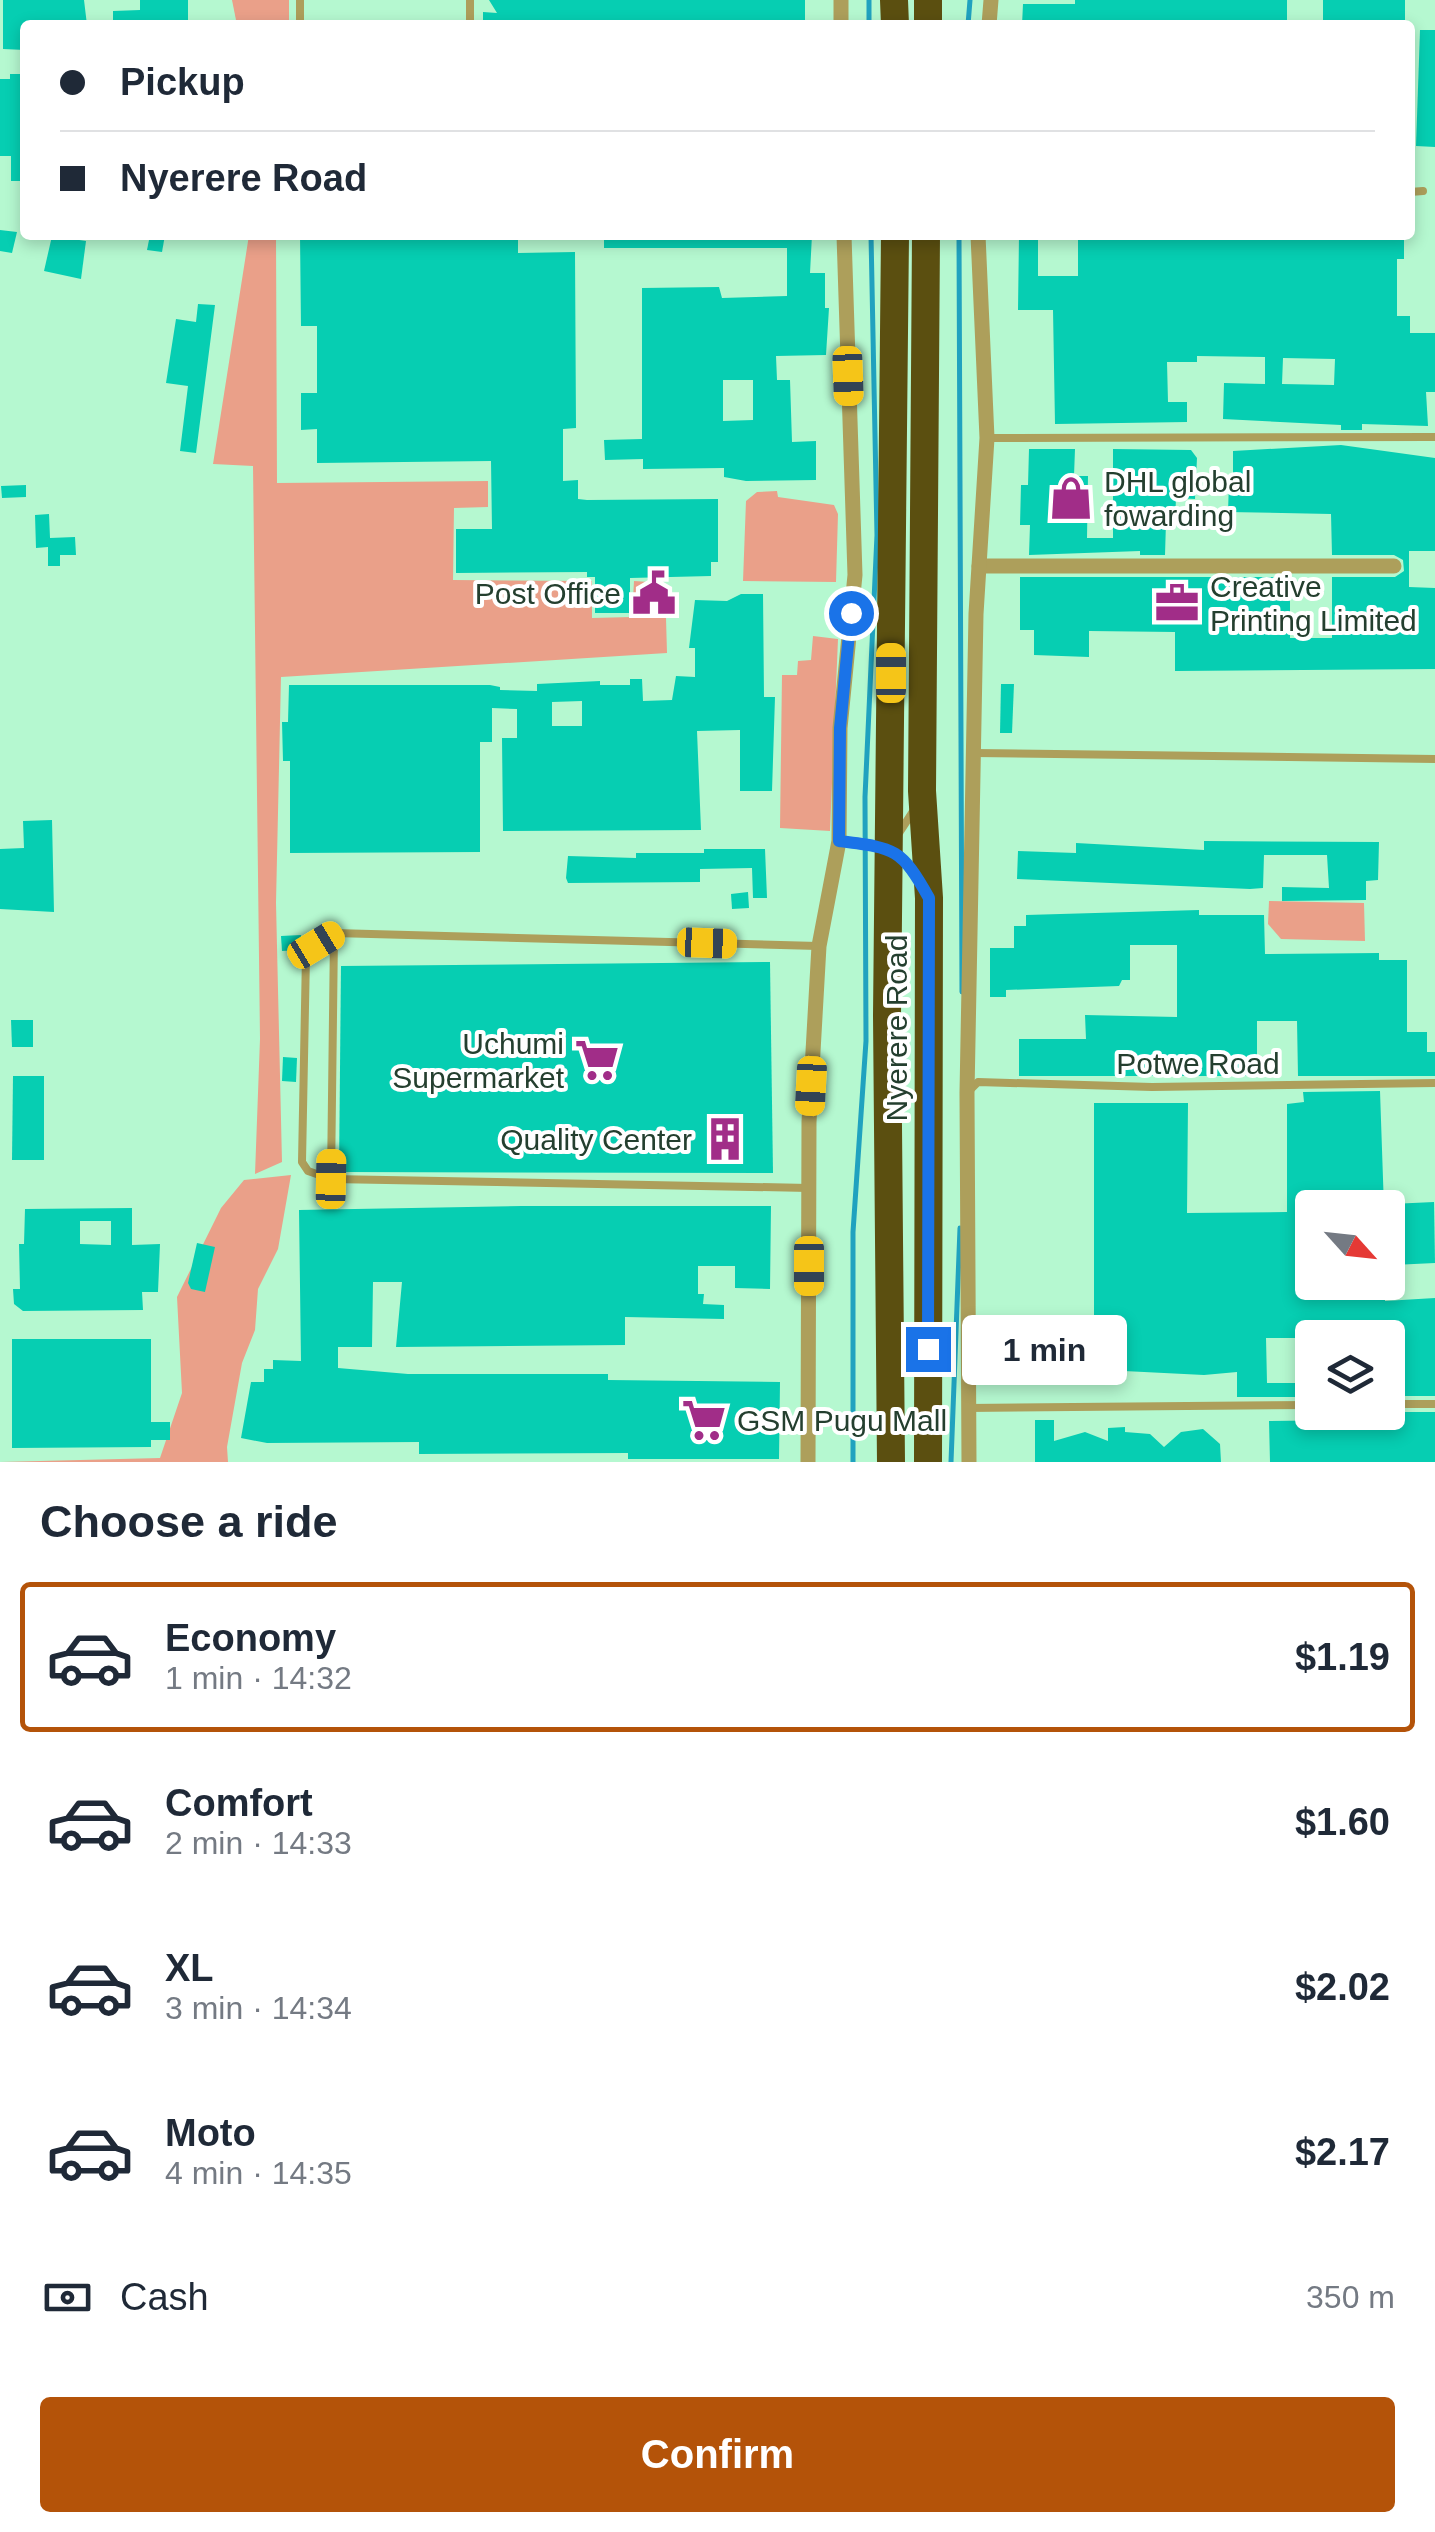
<!DOCTYPE html>
<html lang="en">
<head>
<meta charset="utf-8">
<style>
	:root { --surface:#fff; --page:#f6f6f7; --text:#1f2937; --muted:#747a83; --line:#e0e1e3; --accent:#b45309 }
	body { margin:0; font-family:Helvetica,sans-serif; background:var(--page); color:var(--text); height:100vh; display:flex; flex-direction:column; font-size:38px; white-space:nowrap }
	* { box-sizing:border-box; margin:0 }
	p { font-size:32px; color:var(--muted) }
	.icon { flex:none; width:55px; height:55px; fill:none; stroke:currentColor; stroke-width:2; stroke-linecap:round; stroke-linejoin:round }
	.map { position:relative; height:1462px; overflow:hidden }
	.details { display:flex; flex-direction:column; background:var(--surface); flex:1 }
	.details>* { flex:none }
	.guide { position:absolute; left:20px; top:20px; width:1395px; height:220px; border-radius:10px; box-shadow:0 5px 15px #0003; display:grid; align-content:center; height:220px; padding:0 40px; background:var(--surface) }
	.needle { width:65px; rotate:117deg }
	.fabs { position:absolute; left:1295px; top:1190px; display:grid; gap:20px }
	.fabs a { display:grid; place-items:center; width:110px; height:110px; border-radius:10px; background:var(--surface); box-shadow:0 5px 15px #0003; font-size:50px }
	.end { position:absolute; width:45px; height:45px; margin:-22px; border:12px solid #1a73e8; background:#fff; box-shadow:0 0 0 5px #fff }
	.from { border-radius:50% }
	.bubble { position:absolute; height:70px; border-radius:10px; background:var(--surface); box-shadow:0 5px 15px #0003; font-size:32px; font-weight:600; line-height:70px; text-align:center }
	.car { position:absolute; width:30px; height:60px; margin:-30px -15px; border-radius:12px; box-shadow:0 0 8px 2px #0007; background:linear-gradient(#f5c518 24%,#345 0 40%,#f5c518 0 76%,#345 0 86%,#f5c518 0) }
	.guide b { display:flex; align-items:center; gap:35px; height:95px; font-size:38px }
	.guide b+b { border-top:2px solid var(--line) }
	.guide i { width:25px; height:25px; background:var(--text) }
	ul { padding:0; list-style:none }
	li { display:flex; align-items:center; gap:30px; height:150px; margin:0 20px 15px; padding:0 20px; border:5px solid transparent; border-radius:10px }
	li div { flex:1 }
	li b { display:block; font-size:38px }
	li em { font-style:normal; font-weight:600 }
	li.current { border-color:var(--accent) }
	li>.icon { width:90px; height:90px; stroke-width:1.5 }
	h2 { padding:0 40px; font-size:45px; line-height:120px }
	.pay { display:flex; align-items:center; gap:25px; height:110px; padding:0 40px; font-size:38px }
	.pay p { margin-inline-start:auto }
	.primary-button { display:flex; gap:20px; margin-top:auto; padding:20px 40px }
	.primary-button a { flex:1; height:115px; border-radius:10px; background:var(--accent); color:#fff; font-size:40px; font-weight:600; line-height:115px; text-align:center }
	.map>svg:first-child { display:block }
</style>
</head>
<body>
<div class="map">
<svg width="1435" height="1462" viewBox="0 0 1435 1462">
	<rect width="100%" height="100%" fill="#b5f8d0"/>
	<g fill="#eaa089">
		<path d="M 232,0 L 289,0 L 289,25 L 237,25 Z"/>
		<path d="M 249,235 L 276,235 L 277,483 L 488,481 L 488,507 L 454,508 L 453,580 L 592,581 L 592,618 L 632,617 L 634,581 L 665,583 L 667,653 L 281,677 L 276,903 L 282,1162 L 255,1174 L 260,1039 L 253,466 L 213,464 Z"/>
		<path d="M 777,491 L 778,497 L 834,505 L 838,514 L 836,582 L 743,581 L 746,501 L 757,492 Z"/>
		<path d="M 813,636 L 838,639 L 830,831 L 780,828 L 782,675 L 797,675 L 798,661 L 811,660 Z"/>
		<path d="M 1269,901 L 1364,903 L 1365,941 L 1281,939 L 1268,924 Z"/>
		<path d="M 291,1175 L 278,1249 L 258,1289 L 255,1330 L 242,1363 L 227,1447 L 228,1462 L 0,1462 L 160,1458 L 182,1393 L 177,1297 L 221,1208 L 244,1180 Z"/>
	</g>
	<g fill="none" stroke-linecap="round" stroke-linejoin="round">
		<g stroke="#20a2bf" stroke-width="5">
			<path d="M 869,0 L 869,25"/>
			<path d="M 968,25 L 970,0"/>
			<path d="M 959,235 L 962,992"/>
			<path d="M 853,1462 L 853,1232 L 866,1041 L 865,797 L 877,535 L 871,235"/>
			<path d="M 951,1462 L 960,1228"/>
		</g>
	</g>
	<g fill="#06ceb2" fill-rule="evenodd">
		<path d="M 3,0 L 84,0 L 87,25 L 25,25 L 25,50 L 3,49 Z"/>
		<path d="M 140,0 L 188,0 L 188,25 L 113,25 L 113,11 L 140,10 Z"/>
		<path d="M 489,0 L 805,0 L 805,25 L 483,25 L 483,12 L 497,13 Z"/>
		<path d="M 1075,0 L 1287,0 L 1287,25 L 1022,25 L 1023,4 L 1075,4 Z"/>
		<rect x="1323" y="0" width="82" height="25"/>
		<path d="M 1420,30 L 1435,30 L 1435,147 L 1416,146 Z"/>
		<path d="M 10,74 L 25,74 L 25,181 L 11,181 L 11,156 L 0,156 L 0,79 L 10,79 Z"/>
		<path d="M 0,230 L 17,232 L 12,253 L 0,251 Z"/>
		<path d="M 150,235 L 165,235 L 162,252 L 147,250 Z"/>
		<path d="M 300,235 L 518,235 L 518,253 L 575,252 L 576,428 L 563,429 L 563,481 L 578,480 L 578,499 L 587,500 L 718,499 L 718,562 L 711,562 L 711,576 L 630,578 L 630,613 L 595,613 L 595,577 L 587,577 L 587,572 L 456,573 L 456,529 L 492,529 L 491,461 L 317,463 L 317,429 L 301,430 L 301,393 L 317,393 L 317,326 L 301,326 Z"/>
		<path d="M 604,235 L 812,235 L 810,273 L 825,273 L 825,308 L 829,308 L 826,355 L 776,356 L 777,380 L 790,380 L 792,442 L 816,441 L 816,480 L 746,481 L 724,477 L 724,468 L 643,469 L 643,459 L 605,460 L 604,440 L 642,439 L 642,288 L 719,287 L 722,298 L 787,296 L 787,248 L 604,248 ZM 723,380 L 753,380 L 753,420 L 723,421 Z"/>
		<path d="M 1019,235 L 1038,235 L 1038,276 L 1078,276 L 1078,235 L 1404,235 L 1404,259 L 1397,259 L 1397,316 L 1410,316 L 1410,333 L 1435,333 L 1435,392 L 1426,392 L 1428,426 L 1362,424 L 1362,430 L 1341,430 L 1341,425 L 1223,419 L 1224,383 L 1265,384 L 1265,357 L 1197,356 L 1197,362 L 1167,362 L 1168,402 L 1187,402 L 1187,422 L 1055,424 L 1053,310 L 1018,310 ZM 1283,358 L 1335,359 L 1334,385 L 1282,384 Z"/>
		<path d="M 52,236 L 86,241 L 81,279 L 44,271 Z"/>
		<path d="M 198,304 L 215,305 L 196,453 L 180,451 L 188,386 L 166,383 L 176,319 L 196,322 Z"/>
		<path d="M 1341,445 L 1435,458 L 1435,551 L 1409,551 L 1409,587 L 1435,588 L 1435,669 L 1175,671 L 1175,632 L 1089,631 L 1089,657 L 1034,655 L 1034,630 L 1020,630 L 1020,577 L 1290,577 L 1290,638 L 1332,638 L 1332,577 L 1395,577 L 1404,571 L 1403,560 L 1394,555 L 1332,555 L 1331,514 L 1228,512 L 1229,482 L 1233,482 L 1233,451 Z"/>
		<path d="M 1029,449 L 1075,449 L 1074,476 L 1088,476 L 1087,538 L 1113,538 L 1113,449 L 1191,450 L 1197,458 L 1195,499 L 1176,498 L 1175,522 L 1166,522 L 1165,555 L 1140,555 L 1140,551 L 1029,555 L 1030,525 L 1020,525 L 1021,485 L 1028,485 Z"/>
		<path d="M 26,485 L 26,497 L 2,498 L 1,486 Z"/>
		<path d="M 49,514 L 50,538 L 75,537 L 76,555 L 60,555 L 60,566 L 48,566 L 48,547 L 36,548 L 35,515 Z"/>
		<path d="M 741,594 L 763,594 L 764,697 L 775,697 L 772,791 L 740,791 L 740,730 L 697,731 L 701,830 L 503,831 L 502,738 L 517,738 L 517,709 L 492,708 L 492,742 L 480,742 L 480,852 L 290,853 L 290,761 L 283,761 L 282,722 L 288,722 L 289,685 L 490,685 L 500,687 L 500,690 L 537,691 L 537,684 L 600,681 L 600,685 L 630,685 L 630,679 L 642,679 L 643,701 L 672,700 L 676,676 L 695,677 L 695,648 L 689,648 L 695,600 L 727,601 ZM 582,701 L 582,726 L 552,726 L 552,702 Z"/>
		<path d="M 1001,684 L 1014,684 L 1012,733 L 1000,733 Z"/>
		<path d="M 52,820 L 54,912 L 0,909 L 0,849 L 24,848 L 23,821 Z"/>
		<path d="M 1204,841 L 1379,842 L 1378,880 L 1366,881 L 1366,900 L 1282,901 L 1282,887 L 1329,888 L 1327,855 L 1264,855 L 1263,888 L 1250,889 L 1017,879 L 1018,851 L 1076,853 L 1076,843 L 1204,850 Z"/>
		<path d="M 704,849 L 765,849 L 767,898 L 753,898 L 752,868 L 700,869 L 700,882 L 568,883 L 566,878 L 568,856 L 636,858 L 636,853 L 704,853 Z"/>
		<path d="M 748,892 L 749,908 L 732,909 L 731,894 Z"/>
		<path d="M 1199,910 L 1199,915 L 1264,915 L 1265,954 L 1379,953 L 1379,960 L 1407,960 L 1407,1032 L 1427,1032 L 1427,1052 L 1435,1052 L 1435,1076 L 1298,1076 L 1297,1021 L 1257,1021 L 1257,1076 L 1019,1076 L 1019,1039 L 1086,1039 L 1085,1015 L 1177,1017 L 1177,945 L 1130,945 L 1130,980 L 1122,980 L 1119,986 L 1006,990 L 1006,997 L 990,997 L 990,948 L 1014,948 L 1014,926 L 1026,926 L 1026,915 Z"/>
		<path d="M 301,935 L 300,950 L 282,951 L 281,936 Z"/>
		<path d="M 770,962 L 773,1173 L 339,1172 L 341,966 Z"/>
		<path d="M 11,1020 L 33,1020 L 33,1047 L 12,1047 Z"/>
		<path d="M 283,1057 L 297,1058 L 296,1082 L 282,1081 Z"/>
		<path d="M 13,1076 L 44,1076 L 44,1160 L 12,1160 Z"/>
		<path d="M 1380,1091 L 1384,1208 L 1312,1208 L 1312,1282 L 1385,1282 L 1385,1301 L 1435,1298 L 1435,1396 L 1389,1396 L 1388,1338 L 1266,1338 L 1267,1383 L 1312,1383 L 1311,1397 L 1237,1397 L 1237,1372 L 1204,1375 L 1084,1369 L 1083,1380 L 1036,1379 L 1034,1338 L 1094,1333 L 1094,1103 L 1188,1103 L 1187,1213 L 1287,1212 L 1287,1104 L 1304,1102 L 1303,1092 Z"/>
		<path d="M 1434,1202 L 1435,1263 L 1393,1265 L 1391,1204 Z"/>
		<path d="M 522,1206 L 771,1206 L 770,1289 L 735,1288 L 735,1266 L 698,1266 L 698,1294 L 704,1294 L 703,1304 L 724,1305 L 724,1319 L 625,1317 L 625,1345 L 396,1347 L 402,1282 L 373,1282 L 372,1347 L 338,1347 L 338,1368 L 408,1374 L 608,1374 L 608,1380 L 780,1382 L 779,1459 L 628,1459 L 628,1453 L 419,1454 L 419,1442 L 267,1443 L 241,1438 L 251,1382 L 264,1382 L 264,1369 L 273,1369 L 273,1360 L 301,1361 L 299,1210 Z"/>
		<path d="M 132,1208 L 132,1245 L 160,1244 L 158,1292 L 142,1292 L 143,1310 L 23,1311 L 14,1304 L 13,1289 L 20,1289 L 19,1244 L 24,1244 L 25,1209 ZM 80,1221 L 111,1221 L 111,1245 L 80,1244 Z"/>
		<path d="M 197,1243 L 215,1247 L 205,1292 L 191,1289 L 188,1283 Z"/>
		<path d="M 991,1333 L 1005,1333 L 1004,1356 L 991,1355 Z"/>
		<path d="M 12,1339 L 151,1339 L 151,1422 L 170,1422 L 170,1440 L 151,1440 L 151,1447 L 12,1448 Z"/>
		<path d="M 1389,1412 L 1435,1412 L 1435,1462 L 1270,1462 L 1269,1421 L 1351,1420 L 1351,1415 L 1389,1415 Z"/>
		<path d="M 1035,1420 L 1054,1420 L 1054,1441 L 1085,1432 L 1108,1441 L 1108,1428 L 1125,1427 L 1125,1432 L 1150,1434 L 1164,1447 L 1181,1432 L 1203,1429 L 1220,1444 L 1221,1462 L 1035,1462 Z"/>
	</g>
	<g fill="none" stroke-linecap="round" stroke-linejoin="round">
		<g stroke="#ad9f5b" stroke-width="8">
			<path d="M 300,0 L 300,25"/>
			<path d="M 470,0 L 470,25"/>
			<path d="M 1410,192 L 1423,191"/>
			<path d="M 987,438 L 1435,437"/>
			<path d="M 975,753 L 1435,759"/>
			<path d="M 897,836 L 914,810"/>
			<path d="M 839,841 L 884,846"/>
			<path d="M 897,851 L 918,879"/>
			<path d="M 970,1090 L 978,1082 L 1152,1087 L 1435,1083"/>
			<path d="M 331,1179 L 334,934"/>
			<path d="M 809,1188 L 331,1179 L 308,1171 L 302,1162 L 306,955 L 334,933 L 818,946"/>
			<path d="M 1388,1404 L 1435,1404"/>
			<path d="M 967,1408 L 1312,1405"/>
		</g>
		<g stroke="#ad9f5b" stroke-width="15">
			<path d="M 841,0 L 841,25"/>
			<path d="M 989,25 L 991,0"/>
			<path d="M 979,566 L 1394,566"/>
			<path d="M 808,1462 L 809,1122 L 819,946 L 839,841 L 840,728 L 855,575 L 844,235"/>
			<path d="M 969,1462 L 967,1093 L 976,614 L 987,438 L 978,235"/>
		</g>
		<g stroke="#5b4f10" stroke-width="28">
			<path d="M 894,0 L 895,25"/>
			<path d="M 928,25 L 928,0"/>
			<path d="M 926,235 L 922,791 L 929,898 L 928,1462"/>
			<path d="M 891,1462 L 887,1015 L 895,235"/>
		</g>
	</g>
	<g fill="none" stroke-linecap="round" stroke-linejoin="round">
		<path stroke="#1a73e8" stroke-width="12" d="M 851,613 L 840,728 L 839,841 C 895,848 901,848 929,898 L 928,1349"/>
	</g>
	<defs>
		<g id="shop-bare" transform="scale(3.45)"><path d="M-5-2.5h2.3a2.7 3.5 0 0 1 5.4 0H5L5.5 6h-11ZM-1.5-2.5h3a1.5 2.3 0 0 0-3 0Z" fill="#a12d88" stroke="#fff" stroke-width="2.5" paint-order="stroke"/></g>
		<g id="civic-bare" transform="scale(3.45)"><path d="M-.6-6.5H3V-4.5H.6V-3L4-1V1h2V6H-6V1h2V-1L-.6-3ZM-1.2 2.5V6h2.4V2.5Z" fill="#a12d88" stroke="#fff" stroke-width="2.5" paint-order="stroke"/></g>
		<g id="office-bare" transform="scale(3.45)"><path d="M-6-3h4V-5.5h4V-3h4V5H-6ZM-1-4.5V-3h2v-1.5ZM-6 0V1H6V0Z" fill="#a12d88" stroke="#fff" stroke-width="2.5" paint-order="stroke"/></g>
		<g id="supermarket-bare" transform="scale(3.45)"><path d="M-6-5.5h2.5l.6 2H6L4.5 2H-2.5L-4.4-4H-6ZM-1.5 3.2a1.3 1.3 0 1 0 .1 0ZM3 3.2a1.3 1.3 0 1 0 .1 0Z" fill="#a12d88" stroke="#fff" stroke-width="2.5" paint-order="stroke"/></g>
		<g id="building-bare" transform="scale(3.45)"><path d="M-4-6H4V6H1V3H-1V6H-4ZM-2.5-4.3h1.7v1.8h-1.7ZM.8-4.3h1.7v1.8H.8ZM-2.5-1h1.7V.8h-1.7ZM.8-1h1.7V.8H.8Z" fill="#a12d88" stroke="#fff" stroke-width="2.5" paint-order="stroke"/></g>
	</defs>
	<g fill-rule="evenodd">
		<use href="#shop-bare" x="1071" y="498"/>
		<use href="#civic-bare" x="654" y="593"/>
		<use href="#office-bare" x="1177" y="603"/>
		<use href="#supermarket-bare" x="597" y="1060"/>
		<use href="#building-bare" x="725" y="1139"/>
		<use href="#supermarket-bare" x="704" y="1420"/>
	</g>
	<g text-anchor="middle" dominant-baseline="central" stroke-width="8" stroke-linejoin="round" paint-order="stroke">
		<g font-size="30" fill="#243f2f" stroke="#fff" text-anchor="start">
			<text x="1104" y="481">DHL global<tspan x="1104" dy="34">fowarding</tspan></text>
			<text x="1210" y="586">Creative<tspan x="1210" dy="34">Printing Limited</tspan></text>
			<text x="621" y="593" text-anchor="end">Post Office</text>
			<text x="564" y="1043" text-anchor="end">Uchumi<tspan x="564" dy="34">Supermarket</tspan></text>
			<text x="692" y="1139" text-anchor="end">Quality Center</text>
			<text x="737" y="1420">GSM Pugu Mall</text>
		</g>
		<g font-size="30" fill="#243f2f" stroke="#fff">
			<text transform="translate(896 1028) rotate(-90)">Nyerere Road</text>
			<text x="1198" y="1063">Potwe Road</text>
		</g>
	</g>
</svg>
<div class="fabs">
<a><svg class="needle" viewBox="-14 -14 28 28"><path d="M0-13l5 13h-10z" fill="#e53935"/><path d="M0 13l5-13h-10z" fill="#747a83"/></svg></a>
<a><svg class="icon" aria-label="layers" viewBox="0 0 24 24"><path d="M12 4l9 5-9 5-9-5zM3 14l9 5 9-5"/></svg></a>
</div>
<i class="end from" style="left:851px;top:613px"></i>
<i class="end" style="left:928px;top:1349px"></i>
<div class="bubble" style="left:962px;top:1315px;width:165px">1 min</div>
<i class="car" style="left:848px;top:376px;rotate:178deg"></i>
<i class="car" style="left:891px;top:673px;rotate:0deg"></i>
<i class="car" style="left:707px;top:943px;rotate:92deg"></i>
<i class="car" style="left:316px;top:945px;rotate:59deg"></i>
<i class="car" style="left:811px;top:1086px;rotate:183deg"></i>
<i class="car" style="left:331px;top:1179px;rotate:1deg"></i>
<i class="car" style="left:809px;top:1266px;rotate:180deg"></i>
<div class="guide">
<b><i class="from"></i>Pickup</b>
<b><i></i>Nyerere Road</b>
</div>
</div>
<section class="details">
<h2>Choose a ride</h2>
<ul>
<li class="current"><svg class="icon" aria-label="car" viewBox="0 0 24 24"><path d="M5 17H2v-5l4-1 3-4h7l3 4 3 1v5h-3M9 17h6M6 11h13"/><circle cx="7" cy="17" r="2"/><circle cx="17" cy="17" r="2"/></svg><div><b>Economy</b><p>1 min · 14:32</p></div><em>$1.19</em></li>
<li><svg class="icon" aria-label="car" viewBox="0 0 24 24"><path d="M5 17H2v-5l4-1 3-4h7l3 4 3 1v5h-3M9 17h6M6 11h13"/><circle cx="7" cy="17" r="2"/><circle cx="17" cy="17" r="2"/></svg><div><b>Comfort</b><p>2 min · 14:33</p></div><em>$1.60</em></li>
<li><svg class="icon" aria-label="car" viewBox="0 0 24 24"><path d="M5 17H2v-5l4-1 3-4h7l3 4 3 1v5h-3M9 17h6M6 11h13"/><circle cx="7" cy="17" r="2"/><circle cx="17" cy="17" r="2"/></svg><div><b>XL</b><p>3 min · 14:34</p></div><em>$2.02</em></li>
<li><svg class="icon" aria-label="car" viewBox="0 0 24 24"><path d="M5 17H2v-5l4-1 3-4h7l3 4 3 1v5h-3M9 17h6M6 11h13"/><circle cx="7" cy="17" r="2"/><circle cx="17" cy="17" r="2"/></svg><div><b>Moto</b><p>4 min · 14:35</p></div><em>$2.17</em></li>
</ul>
<div class="pay"><svg class="icon" aria-label="cash" viewBox="0 0 24 24"><path d="M3 7h18v10H3z"/><circle cx="12" cy="12" r="2"/></svg>Cash<p>350 m</p></div>
<div class="primary-button"><a>Confirm</a></div>
</section>
</body>
</html>
